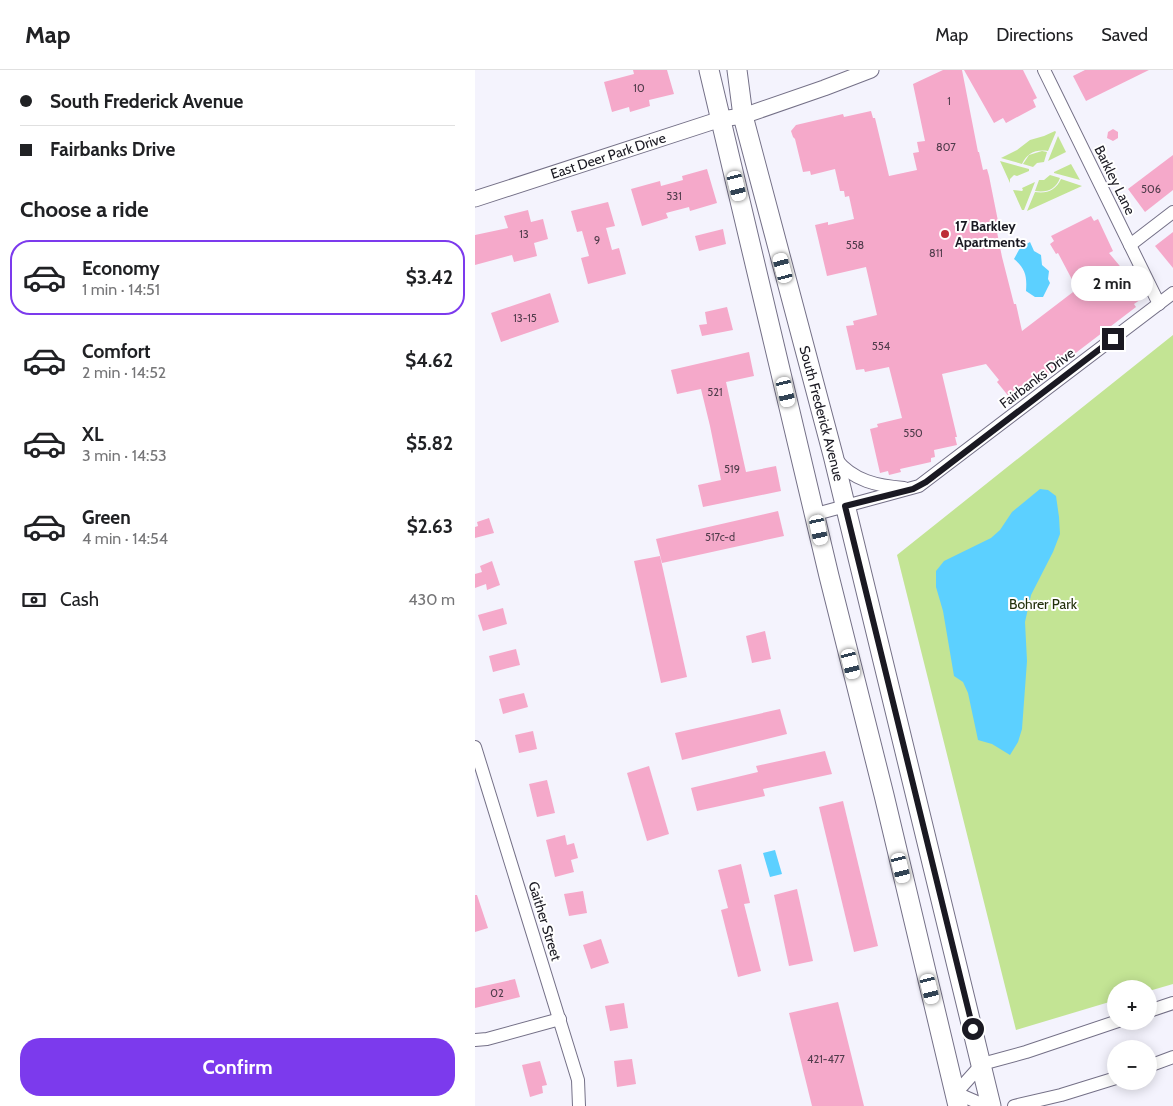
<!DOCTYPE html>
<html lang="en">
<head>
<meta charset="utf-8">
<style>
	:root { --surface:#fff; --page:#f2f2f2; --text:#202124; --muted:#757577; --line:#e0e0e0; --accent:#7c3aed }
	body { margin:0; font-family:Cabin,sans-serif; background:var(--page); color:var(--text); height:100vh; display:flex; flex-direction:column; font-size:19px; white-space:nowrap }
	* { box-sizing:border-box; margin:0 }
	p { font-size:16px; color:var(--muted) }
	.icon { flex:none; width:28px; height:28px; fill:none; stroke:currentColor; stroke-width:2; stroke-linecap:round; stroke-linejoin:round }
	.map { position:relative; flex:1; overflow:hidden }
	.side { display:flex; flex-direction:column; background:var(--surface); width:475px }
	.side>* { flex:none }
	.hud { display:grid; align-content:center; height:110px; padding:0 20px; background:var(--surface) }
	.tools { position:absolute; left:632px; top:910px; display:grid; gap:10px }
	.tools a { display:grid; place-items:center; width:50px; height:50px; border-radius:50%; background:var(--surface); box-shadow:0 2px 12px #0003; font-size:25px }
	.end { position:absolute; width:22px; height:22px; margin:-11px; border:6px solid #1a1922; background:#fff; box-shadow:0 0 0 2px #fff }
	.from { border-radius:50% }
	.bubble { position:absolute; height:35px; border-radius:18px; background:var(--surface); box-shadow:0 2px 12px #0003; font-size:16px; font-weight:800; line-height:35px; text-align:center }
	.car { position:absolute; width:15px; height:30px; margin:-15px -8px; border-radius:6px; box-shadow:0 0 4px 1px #0007; background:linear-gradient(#fff 24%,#345 0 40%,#fff 0 76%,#345 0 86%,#fff 0) }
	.hud b { display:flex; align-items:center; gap:18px; height:48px; font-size:19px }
	.hud b+b { border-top:1px solid var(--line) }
	.hud i { width:12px; height:12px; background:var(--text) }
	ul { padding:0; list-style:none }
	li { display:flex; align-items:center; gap:15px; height:75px; margin:0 10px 8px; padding:0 10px; border:2px solid transparent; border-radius:20px }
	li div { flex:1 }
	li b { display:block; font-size:19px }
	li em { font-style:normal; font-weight:800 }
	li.on { border-color:var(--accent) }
	li>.icon { width:45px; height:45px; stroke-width:1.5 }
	h2 { padding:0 20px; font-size:22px; line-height:60px }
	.pay { display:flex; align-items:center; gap:12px; height:55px; padding:0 20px; font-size:19px }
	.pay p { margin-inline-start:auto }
	.button { display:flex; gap:10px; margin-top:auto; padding:10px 20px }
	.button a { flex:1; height:58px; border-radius:20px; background:var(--accent); color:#fff; font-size:20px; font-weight:800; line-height:58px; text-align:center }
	header { display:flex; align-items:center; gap:30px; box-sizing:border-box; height:70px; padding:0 25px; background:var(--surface); border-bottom:1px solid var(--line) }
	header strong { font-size:24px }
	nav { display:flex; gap:28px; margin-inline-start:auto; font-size:18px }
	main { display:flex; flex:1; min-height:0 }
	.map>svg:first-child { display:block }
</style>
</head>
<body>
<header>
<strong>Map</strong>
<nav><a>Map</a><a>Directions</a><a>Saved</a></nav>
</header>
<main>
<section class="side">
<div class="hud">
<b><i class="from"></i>South Frederick Avenue</b>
<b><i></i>Fairbanks Drive</b>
</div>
<h2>Choose a ride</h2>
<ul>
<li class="on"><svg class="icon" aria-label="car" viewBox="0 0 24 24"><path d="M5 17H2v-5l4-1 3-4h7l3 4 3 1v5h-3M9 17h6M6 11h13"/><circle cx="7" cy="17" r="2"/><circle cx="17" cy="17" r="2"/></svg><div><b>Economy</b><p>1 min · 14:51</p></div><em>$3.42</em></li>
<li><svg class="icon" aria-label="car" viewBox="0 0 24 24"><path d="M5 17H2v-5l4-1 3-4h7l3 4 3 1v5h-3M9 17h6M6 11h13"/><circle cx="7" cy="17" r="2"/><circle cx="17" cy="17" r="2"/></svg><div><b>Comfort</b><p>2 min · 14:52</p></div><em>$4.62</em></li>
<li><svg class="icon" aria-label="car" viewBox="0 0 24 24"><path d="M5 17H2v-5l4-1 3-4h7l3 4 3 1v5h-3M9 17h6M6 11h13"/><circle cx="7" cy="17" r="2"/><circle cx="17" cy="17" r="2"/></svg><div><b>XL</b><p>3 min · 14:53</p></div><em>$5.82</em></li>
<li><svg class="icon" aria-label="car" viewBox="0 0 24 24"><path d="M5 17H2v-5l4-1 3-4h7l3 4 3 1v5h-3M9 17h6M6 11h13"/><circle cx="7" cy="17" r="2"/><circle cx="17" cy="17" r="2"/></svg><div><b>Green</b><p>4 min · 14:54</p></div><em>$2.63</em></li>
</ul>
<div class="pay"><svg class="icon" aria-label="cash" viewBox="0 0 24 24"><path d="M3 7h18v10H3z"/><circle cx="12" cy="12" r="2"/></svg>Cash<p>430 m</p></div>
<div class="button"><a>Confirm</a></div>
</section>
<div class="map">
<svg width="698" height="1036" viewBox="0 0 698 1036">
	<rect width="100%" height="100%" fill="#f4f3fd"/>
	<g fill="#c3e494">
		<path d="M 580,61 L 581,62 L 573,81 C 561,79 552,83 547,94 L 526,88 L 542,80 L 555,70 L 569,66 Z"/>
		<path d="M 583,66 L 591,82 L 573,91 Z"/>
		<path d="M 567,81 L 572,82 L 569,92 L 562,93 L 558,97 L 548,94 L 554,85 Z"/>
		<path d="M 525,91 L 554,99 L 554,101 L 542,106 L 539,105 L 535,109 L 535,113 Z"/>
		<path d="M 596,94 L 605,110 L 579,103 L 579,102 Z"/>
		<path d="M 575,105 L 585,108 C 581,119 572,123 560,121 L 564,110 L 569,110 Z"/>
		<path d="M 586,109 L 607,116 L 552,141 L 560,122 C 572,124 581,120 586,109 Z"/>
		<path d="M 560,112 L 549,140 L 547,140 L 538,120 L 547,121 L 548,120 L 547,118 Z"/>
		<path d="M 698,265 L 698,914 L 674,921 L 674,919 L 641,919 L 641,930 L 541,960 L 422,485 Z"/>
	</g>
	<g fill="#5cd0ff">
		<path d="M 555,172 L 559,181 L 566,185 L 567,195 L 574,201 L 573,209 L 575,213 L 568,227 L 560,227 L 551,221 C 552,207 551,199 539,189 L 545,178 Z"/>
		<path d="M 565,419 L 573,420 L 581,426 L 584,447 L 585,464 L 578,482 L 556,525 L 550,552 L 552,591 L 547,659 L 543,672 L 535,685 L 517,674 L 503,670 L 493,623 L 488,612 L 479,606 L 468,541 L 461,517 L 461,501 L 469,491 L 516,468 L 525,460 L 537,442 Z"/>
		<path d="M 300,780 L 307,804 L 295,807 L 288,783 Z"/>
	</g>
	<g fill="#f5a9ca">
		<path d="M 158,0 L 192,0 L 199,24 L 174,30 L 175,36 L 155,42 L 154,37 L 137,42 L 129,12 L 159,4 Z"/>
		<path d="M 468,0 L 487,0 L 503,82 L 504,82 L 508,100 L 512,99 L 514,106 L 523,151 L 520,152 L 527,187 L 539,234 L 541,234 L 547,261 L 602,219 L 583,183 L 581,184 L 575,174 L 579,171 L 576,166 L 616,146 L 619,151 L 623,149 L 638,181 L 634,183 L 649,201 L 646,203 L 665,230 L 659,234 L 661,237 L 543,327 L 541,323 L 535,328 L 522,312 L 524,310 L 511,294 L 467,304 L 482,367 L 480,367 L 482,375 L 459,380 L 460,387 L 456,388 L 456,392 L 425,399 L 426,402 L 414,405 L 413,401 L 405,403 L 395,359 L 403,357 L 402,354 L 427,348 L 414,297 L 390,302 L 389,299 L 381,300 L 371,256 L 379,255 L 378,251 L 402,245 L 391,197 L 352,206 L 340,155 L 353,152 L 353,155 L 379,149 L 374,126 L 370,127 L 369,121 L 365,121 L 360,99 L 336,105 L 335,101 L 328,102 L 320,69 L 318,67 L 316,61 L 321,55 L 368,44 L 369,47 L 396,41 L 398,48 L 400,48 L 414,106 L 442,100 L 438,83 L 444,82 L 442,72 L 450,71 L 438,14 Z"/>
		<path d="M 489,0 L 548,0 L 562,28 L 558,30 L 561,37 L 531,53 L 528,48 L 519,53 Z"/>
		<path d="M 610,0 L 674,0 L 611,31 L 598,6 Z"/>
		<path d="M 638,59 L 643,62 L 643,68 L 638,71 L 632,68 L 633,62 Z"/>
		<path d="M 698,85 L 698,120 L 670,142 L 653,119 Z"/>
		<path d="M 232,99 L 242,133 L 215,141 L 214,137 L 191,143 L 193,148 L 167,156 L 156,119 L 185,111 L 186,116 L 208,110 L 207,106 Z"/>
		<path d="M 133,132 L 140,156 L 131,158 L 137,180 L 144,178 L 151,204 L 113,214 L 106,188 L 114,186 L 107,161 L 102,162 L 96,141 Z"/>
		<path d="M 53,140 L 56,152 L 68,149 L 73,169 L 59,173 L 62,186 L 39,192 L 37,185 L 0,195 L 0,165 L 33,158 L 29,146 Z"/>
		<path d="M 248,159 L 251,174 L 224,181 L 220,166 Z"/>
		<path d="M 698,162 L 698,198 L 680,176 Z"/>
		<path d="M 75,223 L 84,252 L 26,272 L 16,243 Z"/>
		<path d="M 252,237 L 258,260 L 227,266 L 224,255 L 232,254 L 230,242 Z"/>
		<path d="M 274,282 L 279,306 L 251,312 L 271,402 L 301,396 L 306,421 L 228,437 L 223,415 L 246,410 L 235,356 L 226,319 L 202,324 L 196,300 Z"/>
		<path d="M 303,441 L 309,466 L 187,493 L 181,469 Z"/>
		<path d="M 14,448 L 19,463 L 0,468 L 0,457 L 3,456 L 2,452 Z"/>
		<path d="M 185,486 L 212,607 L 186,613 L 159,491 Z"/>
		<path d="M 17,491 L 25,515 L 12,520 L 11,514 L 0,518 L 0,504 L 7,502 L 5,496 Z"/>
		<path d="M 28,538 L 32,554 L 8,561 L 3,545 Z"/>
		<path d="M 290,561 L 296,589 L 277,593 L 271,566 Z"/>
		<path d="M 41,579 L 45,595 L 18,602 L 14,586 Z"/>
		<path d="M 49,623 L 53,637 L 28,644 L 24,629 Z"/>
		<path d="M 305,639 L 312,664 L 207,690 L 200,663 Z"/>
		<path d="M 58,661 L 62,679 L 44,683 L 40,665 Z"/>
		<path d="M 350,681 L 357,704 L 288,719 L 290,726 L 222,741 L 216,718 L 283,702 L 281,696 Z"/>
		<path d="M 174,696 L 194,764 L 172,771 L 152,703 Z"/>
		<path d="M 72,710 L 80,743 L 62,747 L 54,714 Z"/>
		<path d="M 368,731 L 403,876 L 379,882 L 344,737 Z"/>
		<path d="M 90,765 L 92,775 L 99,773 L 103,788 L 96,790 L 99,802 L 80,807 L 71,770 Z"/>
		<path d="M 266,794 L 275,833 L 269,834 L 286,901 L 263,907 L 246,840 L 253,838 L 243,800 Z"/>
		<path d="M 322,819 L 338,891 L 314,896 L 299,825 Z"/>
		<path d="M 108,821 L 112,843 L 94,846 L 89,824 Z"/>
		<path d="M 0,825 L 2,825 L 13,858 L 0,862 Z"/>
		<path d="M 126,869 L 134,893 L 116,899 L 108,875 Z"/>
		<path d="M 40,909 L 45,927 L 0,938 L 0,918 Z"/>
		<path d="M 363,932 L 389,1036 L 337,1036 L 314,943 Z"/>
		<path d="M 149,933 L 153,958 L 135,961 L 130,936 Z"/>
		<path d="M 157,989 L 161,1014 L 142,1017 L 139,991 Z"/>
		<path d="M 65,991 L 72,1015 L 67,1016 L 68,1023 L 55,1027 L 47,995 Z"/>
	</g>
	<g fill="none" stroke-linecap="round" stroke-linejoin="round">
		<g stroke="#747087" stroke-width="14">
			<g id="minor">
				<path d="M 569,0 L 684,234"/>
				<path d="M 655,175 L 698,142"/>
				<path d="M 361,389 C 378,411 403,416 429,418"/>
				<path d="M 341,444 L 444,416 L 698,223"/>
				<path d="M 0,677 L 103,1010 L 104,1036"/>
				<path d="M 674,941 L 698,933"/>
				<path d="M 0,970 L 12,969 L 85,949"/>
				<path d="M 674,996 L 698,987"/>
				<path d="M 511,1036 L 481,1023 L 507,994 L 551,982 L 643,951"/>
				<path d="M 539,1036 L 586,1025 L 641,1008"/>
			</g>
		</g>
		<g stroke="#747087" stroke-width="17">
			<g id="tertiary">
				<path id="s1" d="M 0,129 L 246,49 L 268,46 L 349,18 L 396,0"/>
			</g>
		</g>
		<g stroke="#747087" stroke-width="21">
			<g id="primary">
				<path d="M 234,0 L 354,506 L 409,725 L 483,1036"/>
				<path id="s2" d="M 262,0 L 268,46 L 358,385 L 516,1036"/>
			</g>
		</g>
		<use href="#minor" stroke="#fff" stroke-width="12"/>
		<use href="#tertiary" stroke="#fff" stroke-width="15"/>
		<use href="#primary" stroke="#fff" stroke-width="19"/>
	</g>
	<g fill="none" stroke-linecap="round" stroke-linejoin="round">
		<path stroke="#1a1922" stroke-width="6" d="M 498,959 L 370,436 L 438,419 L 451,412 L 638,269"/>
	</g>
	<circle fill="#bd2d37" stroke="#fff" stroke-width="2" cx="470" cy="164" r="5"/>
	<g text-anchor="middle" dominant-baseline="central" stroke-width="4" stroke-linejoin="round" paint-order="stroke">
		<g font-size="11" fill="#513d4c">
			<text x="164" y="18">10</text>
			<text x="474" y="31">1</text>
			<text x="471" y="77">807</text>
			<text x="676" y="119">506</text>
			<text x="199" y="126">531</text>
			<text x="49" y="164">13</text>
			<text x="122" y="170">9</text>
			<text x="380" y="175">558</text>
			<text x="461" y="183">811</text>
			<text x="50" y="248">13-15</text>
			<text x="406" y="276">554</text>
			<text x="240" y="322">521</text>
			<text x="438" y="363">550</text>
			<text x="257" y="399">519</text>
			<text x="245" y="467">517c-d</text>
			<text x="22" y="923">02</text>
			<text x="351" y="989">421-477</text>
		</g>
		<g font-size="14" fill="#1a1922" stroke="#fff">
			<text stroke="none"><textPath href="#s1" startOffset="140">East Deer Park Drive</textPath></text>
			<text transform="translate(640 110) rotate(64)">Barkley Lane</text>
			<text transform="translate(562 308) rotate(-37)">Fairbanks Drive</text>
			<text stroke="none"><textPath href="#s2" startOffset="354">South Frederick Avenue</textPath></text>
			<text transform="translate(70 851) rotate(73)">Gaither Street</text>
		</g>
		<g font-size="14" font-weight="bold" fill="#1a1922" stroke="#fff" text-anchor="start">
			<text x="480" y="156">17 Barkley<tspan x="480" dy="16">Apartments</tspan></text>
		</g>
		<g font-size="14" fill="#23300b" stroke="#fff">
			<text x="568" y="534">Bohrer Park</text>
		</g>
	</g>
</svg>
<div class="tools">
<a>+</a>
<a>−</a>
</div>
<i class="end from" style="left:498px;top:959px"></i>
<i class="end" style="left:638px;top:269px"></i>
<div class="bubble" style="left:596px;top:196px;width:82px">2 min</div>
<i class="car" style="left:262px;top:116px;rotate:166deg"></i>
<i class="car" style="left:308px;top:198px;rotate:345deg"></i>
<i class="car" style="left:311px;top:322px;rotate:167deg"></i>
<i class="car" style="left:344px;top:460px;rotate:168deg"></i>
<i class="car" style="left:376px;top:594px;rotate:166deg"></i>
<i class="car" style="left:426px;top:798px;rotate:166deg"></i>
<i class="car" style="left:455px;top:919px;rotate:166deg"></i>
</div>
</main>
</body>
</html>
